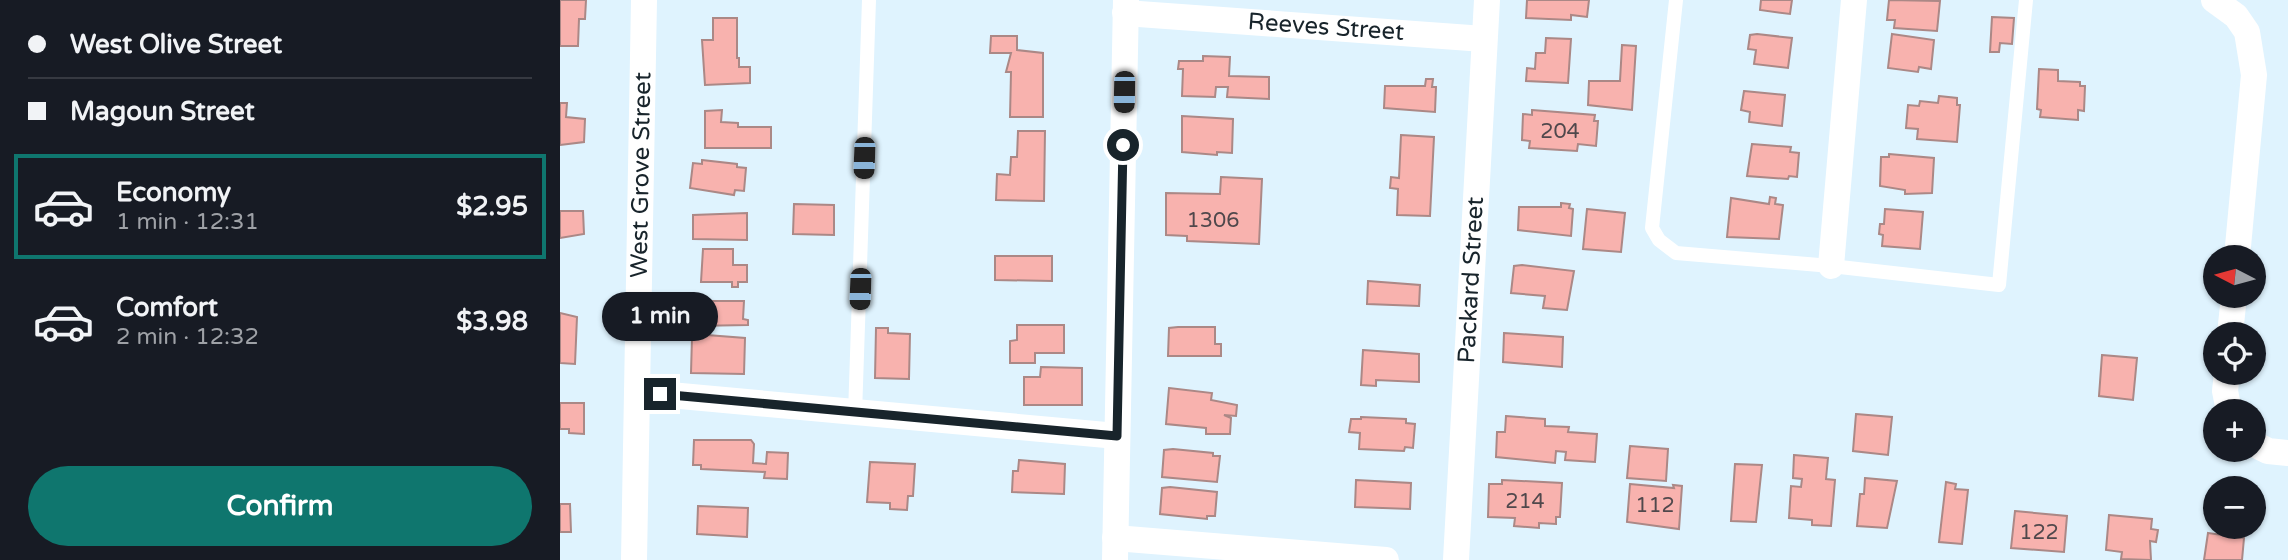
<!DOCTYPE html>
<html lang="en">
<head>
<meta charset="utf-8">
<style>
	:root { --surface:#171b24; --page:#242831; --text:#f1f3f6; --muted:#9ea1a6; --line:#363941; --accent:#0f766e }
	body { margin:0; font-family:"Varela Round",sans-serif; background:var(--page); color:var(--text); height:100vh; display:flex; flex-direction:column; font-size:26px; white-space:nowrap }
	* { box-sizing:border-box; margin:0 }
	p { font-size:23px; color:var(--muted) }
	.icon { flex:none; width:38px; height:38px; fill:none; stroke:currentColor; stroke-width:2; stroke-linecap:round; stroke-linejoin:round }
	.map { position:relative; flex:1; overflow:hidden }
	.panel { display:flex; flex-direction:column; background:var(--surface); width:560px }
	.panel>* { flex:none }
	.top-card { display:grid; align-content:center; height:154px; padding:0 28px; background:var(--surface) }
	.needle { width:46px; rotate:276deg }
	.tools { position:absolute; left:1643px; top:245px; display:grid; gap:14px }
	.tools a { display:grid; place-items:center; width:63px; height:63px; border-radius:50%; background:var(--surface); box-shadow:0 2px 5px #0004; font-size:35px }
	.end { position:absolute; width:32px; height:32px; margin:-16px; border:9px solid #18242b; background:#fff; box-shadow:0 0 0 4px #fff }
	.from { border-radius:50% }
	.bubble { position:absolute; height:49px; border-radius:24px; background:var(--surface); box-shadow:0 2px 5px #0004; font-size:23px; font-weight:800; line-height:49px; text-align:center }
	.car { position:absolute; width:21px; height:42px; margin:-21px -10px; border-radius:9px; box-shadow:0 0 5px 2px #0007; background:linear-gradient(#222 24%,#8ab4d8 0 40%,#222 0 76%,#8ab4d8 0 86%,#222 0) }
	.top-card b { display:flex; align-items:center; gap:24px; height:66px; font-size:26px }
	.top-card b+b { border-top:2px solid var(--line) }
	.top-card i { width:18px; height:18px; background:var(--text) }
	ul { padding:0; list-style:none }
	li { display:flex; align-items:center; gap:21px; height:105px; margin:0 14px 10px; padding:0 14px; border:4px solid transparent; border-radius:0px }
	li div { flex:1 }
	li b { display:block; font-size:26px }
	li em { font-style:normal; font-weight:800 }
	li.current { border-color:var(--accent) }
	li>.icon { width:63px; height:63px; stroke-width:1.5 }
	.cta { display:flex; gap:14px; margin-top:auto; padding:14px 28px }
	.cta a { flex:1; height:80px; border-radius:42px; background:var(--accent); color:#fff; font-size:28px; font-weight:800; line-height:80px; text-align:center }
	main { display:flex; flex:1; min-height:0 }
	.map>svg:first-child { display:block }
</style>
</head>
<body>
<main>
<section class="panel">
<div class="top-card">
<b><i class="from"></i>West Olive Street</b>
<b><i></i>Magoun Street</b>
</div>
<ul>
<li class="current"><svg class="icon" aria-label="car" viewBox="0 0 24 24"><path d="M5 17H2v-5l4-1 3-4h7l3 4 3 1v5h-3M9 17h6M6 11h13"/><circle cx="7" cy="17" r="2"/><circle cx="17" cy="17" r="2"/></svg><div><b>Economy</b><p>1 min · 12:31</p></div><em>$2.95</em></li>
<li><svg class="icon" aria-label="car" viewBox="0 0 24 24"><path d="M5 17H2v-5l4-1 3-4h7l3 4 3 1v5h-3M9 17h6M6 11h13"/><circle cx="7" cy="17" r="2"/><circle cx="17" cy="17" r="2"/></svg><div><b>Comfort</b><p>2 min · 12:32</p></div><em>$3.98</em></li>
</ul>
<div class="cta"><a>Confirm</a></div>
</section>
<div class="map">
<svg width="1728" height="560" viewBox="0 0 1728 560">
	<rect width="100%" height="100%" fill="#dff3fe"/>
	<g fill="#f8b2ae" stroke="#ab8886" stroke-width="2">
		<path d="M 0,0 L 26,0 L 25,19 L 19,19 L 18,46 L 0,46 Z"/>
		<path d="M 967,0 L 1029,0 L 1027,17 L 1011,15 L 1011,20 L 966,18 Z"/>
		<path d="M 1201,0 L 1232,0 L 1230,14 L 1200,10 Z"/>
		<path d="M 1329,0 L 1380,1 L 1377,31 L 1334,28 L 1335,20 L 1327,20 Z"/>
		<path d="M 1432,17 L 1454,18 L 1452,44 L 1440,43 L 1439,52 L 1430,52 Z"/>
		<path d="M 153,18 L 177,18 L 177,58 L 179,58 L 179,67 L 190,67 L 190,83 L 145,85 L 142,40 L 153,40 Z"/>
		<path d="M 1197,34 L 1232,38 L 1228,68 L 1194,64 L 1196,50 L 1188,49 L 1190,35 Z"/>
		<path d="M 1332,34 L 1374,40 L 1371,69 L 1359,67 L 1358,72 L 1328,68 Z"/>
		<path d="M 431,36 L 457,36 L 457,50 L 483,53 L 483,117 L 450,117 L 451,72 L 446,72 L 451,53 L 430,53 Z"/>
		<path d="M 986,38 L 1011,39 L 1008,83 L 966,81 L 967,68 L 975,69 L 976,53 L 985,53 Z"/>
		<path d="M 1062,45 L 1076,46 L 1072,110 L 1028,105 L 1029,81 L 1060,81 Z"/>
		<path d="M 643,56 L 670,57 L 669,76 L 709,77 L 709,99 L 667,97 L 668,87 L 656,87 L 655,97 L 622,96 L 623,69 L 618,69 L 619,61 L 643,61 Z"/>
		<path d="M 1479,69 L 1498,70 L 1498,81 L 1520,82 L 1520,86 L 1525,86 L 1524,111 L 1518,110 L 1518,120 L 1480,117 L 1481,110 L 1477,109 Z"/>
		<path d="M 866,79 L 873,79 L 872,87 L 876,87 L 875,112 L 824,108 L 825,86 L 865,86 Z"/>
		<path d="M 1184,91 L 1225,95 L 1222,126 L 1189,122 L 1190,112 L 1181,110 Z"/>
		<path d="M 1379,96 L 1397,98 L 1397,105 L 1400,105 L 1397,142 L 1357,139 L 1358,129 L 1346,128 L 1348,105 L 1359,106 L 1360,101 L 1378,103 Z"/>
		<path d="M 0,103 L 7,103 L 6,117 L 25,119 L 24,142 L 0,145 Z"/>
		<path d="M 162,110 L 161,122 L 178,123 L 178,127 L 211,127 L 211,148 L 145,148 L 145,111 Z"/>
		<path d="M 972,110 L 1035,115 L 1034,121 L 1038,121 L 1036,146 L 1018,144 L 1017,151 L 969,148 L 970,141 L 962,140 L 963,114 L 972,115 Z"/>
		<path d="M 622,116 L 673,119 L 672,153 L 657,152 L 657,155 L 622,152 Z"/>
		<path d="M 458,131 L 485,131 L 484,201 L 436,200 L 437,174 L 450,175 L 451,157 L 457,157 Z"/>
		<path d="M 841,135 L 874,137 L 870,216 L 837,215 L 838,189 L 830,188 L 831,177 L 839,178 Z"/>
		<path d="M 1192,144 L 1231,147 L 1230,152 L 1239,153 L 1237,177 L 1229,176 L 1228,179 L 1187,176 Z"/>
		<path d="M 1329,154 L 1374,158 L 1372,193 L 1345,194 L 1345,190 L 1320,186 L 1321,157 L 1329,157 Z"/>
		<path d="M 142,160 L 177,164 L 177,167 L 186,168 L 184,191 L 175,190 L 174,195 L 130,188 L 133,163 L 142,164 Z"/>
		<path d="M 661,177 L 702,179 L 699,244 L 627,241 L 627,236 L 606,235 L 606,193 L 660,194 Z"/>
		<path d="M 1210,197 L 1216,198 L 1215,204 L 1223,205 L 1219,239 L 1167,237 L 1171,198 L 1209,204 Z"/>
		<path d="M 1001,203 L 1010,204 L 1009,208 L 1013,209 L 1011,236 L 958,230 L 959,207 L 1001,207 Z"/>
		<path d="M 234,204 L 274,205 L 274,235 L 233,234 Z"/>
		<path d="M 1027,209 L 1065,213 L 1061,252 L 1023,249 Z"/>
		<path d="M 1325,209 L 1363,212 L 1360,249 L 1322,246 L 1323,235 L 1319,234 L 1320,224 L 1324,224 Z"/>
		<path d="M 0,211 L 23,211 L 24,234 L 0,238 Z"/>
		<path d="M 187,213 L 187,240 L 133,239 L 133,215 Z"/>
		<path d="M 143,249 L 173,249 L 173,265 L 187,265 L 187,282 L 178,282 L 178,287 L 172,287 L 172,282 L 141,282 Z"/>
		<path d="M 435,256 L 492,256 L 492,281 L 435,280 Z"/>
		<path d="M 962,265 L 1014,271 L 1007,310 L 983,308 L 985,296 L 951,293 L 954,266 Z"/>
		<path d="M 808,281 L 860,285 L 859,306 L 807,304 Z"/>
		<path d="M 134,301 L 184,301 L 183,319 L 188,320 L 188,325 L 133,326 Z"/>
		<path d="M 0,313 L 17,317 L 15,364 L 0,363 Z"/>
		<path d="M 457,325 L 504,325 L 504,353 L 475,353 L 475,363 L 450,363 L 450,341 L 457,340 Z"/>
		<path d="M 618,327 L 655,327 L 655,344 L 661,344 L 661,356 L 608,356 L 609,328 Z"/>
		<path d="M 316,328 L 328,328 L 328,333 L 350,334 L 349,379 L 315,378 Z"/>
		<path d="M 944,333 L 1003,337 L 1002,367 L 943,362 Z"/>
		<path d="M 147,335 L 185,338 L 184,374 L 131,373 L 132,337 Z"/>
		<path d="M 803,350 L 859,354 L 859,382 L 816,380 L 816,386 L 801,385 Z"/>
		<path d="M 1542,355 L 1577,358 L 1573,400 L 1539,396 Z"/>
		<path d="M 481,367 L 522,368 L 522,405 L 464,405 L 464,377 L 480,377 Z"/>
		<path d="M 609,388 L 652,393 L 651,400 L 677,405 L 676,416 L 664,415 L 671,418 L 670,434 L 646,434 L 646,428 L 606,424 Z"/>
		<path d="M 0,403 L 24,403 L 24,434 L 9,433 L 9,429 L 0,429 Z"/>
		<path d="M 1296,414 L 1332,417 L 1328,455 L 1293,451 Z"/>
		<path d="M 946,416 L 985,419 L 985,426 L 1009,427 L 1008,432 L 1037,434 L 1035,462 L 1005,460 L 1006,452 L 996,451 L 995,463 L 936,457 L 937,432 L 945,432 Z"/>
		<path d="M 801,417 L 846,419 L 846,423 L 855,424 L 853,448 L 845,447 L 844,451 L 799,449 L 800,433 L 789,432 L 791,419 L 801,419 Z"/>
		<path d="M 134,440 L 191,440 L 194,444 L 193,463 L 206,464 L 207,452 L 228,453 L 227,479 L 204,478 L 205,472 L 141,469 L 141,465 L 133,465 Z"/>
		<path d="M 1070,446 L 1108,449 L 1106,481 L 1067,478 Z"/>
		<path d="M 613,449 L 653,453 L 653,456 L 660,456 L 657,482 L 602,477 L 604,450 Z"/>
		<path d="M 1234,455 L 1268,458 L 1266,479 L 1275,480 L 1271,526 L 1252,525 L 1252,520 L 1229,518 L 1231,486 L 1241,487 L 1242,479 L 1233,478 Z"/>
		<path d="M 459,460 L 505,464 L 504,494 L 452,492 L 453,471 L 458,471 Z"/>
		<path d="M 310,462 L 355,464 L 353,496 L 348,496 L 347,510 L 330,509 L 330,503 L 307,502 Z"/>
		<path d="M 1175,464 L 1202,465 L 1196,522 L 1171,521 Z"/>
		<path d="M 1305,478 L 1337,481 L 1327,528 L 1297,526 L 1300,494 L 1304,494 Z"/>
		<path d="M 796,480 L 851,483 L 850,509 L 795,507 Z"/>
		<path d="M 942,480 L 1002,483 L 1000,517 L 996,517 L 996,524 L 979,523 L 979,528 L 954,526 L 955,518 L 928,517 L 929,484 L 942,484 Z"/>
		<path d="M 1386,482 L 1396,484 L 1395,489 L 1408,490 L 1402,544 L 1379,542 Z"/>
		<path d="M 1070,484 L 1114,488 L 1113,485 L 1122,486 L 1119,529 L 1067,522 Z"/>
		<path d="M 610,487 L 657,492 L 655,516 L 647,516 L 647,519 L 600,514 L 602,488 Z"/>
		<path d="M 0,504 L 10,504 L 11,532 L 0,532 Z"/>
		<path d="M 138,506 L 188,508 L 187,537 L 137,534 Z"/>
		<path d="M 1455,511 L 1507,516 L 1504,552 L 1451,548 Z"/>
		<path d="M 1549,515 L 1592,519 L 1591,529 L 1598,530 L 1596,542 L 1590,541 L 1591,560 L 1561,559 L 1562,552 L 1546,550 Z"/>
		<path d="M 1648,533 L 1684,538 L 1682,560 L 1644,560 Z"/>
	</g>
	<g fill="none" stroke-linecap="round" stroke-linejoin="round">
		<g stroke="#fff" stroke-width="14">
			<path d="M 1116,0 L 1092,228 L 1099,240 L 1116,253 L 1271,266 L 1439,285 L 1466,0"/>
			<path d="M 295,414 L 309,0"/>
		</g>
		<g stroke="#fff" stroke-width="26">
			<path d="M 1654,0 L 1676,16 L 1687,32 L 1694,75 L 1677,257"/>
			<path d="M 565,13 L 924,39"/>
			<path d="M 1271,266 L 1294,0"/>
			<path d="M 1670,334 L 1674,296"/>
			<path d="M 1667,373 L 1665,391 L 1669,411"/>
			<path d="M 77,392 L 557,436"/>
			<path d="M 1694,444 L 1708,451 L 1728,453"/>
			<path d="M 555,538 L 826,560"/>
			<path d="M 74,560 L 84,0"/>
			<path d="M 555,560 L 566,0"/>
			<path d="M 896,560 L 927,0"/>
		</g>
	</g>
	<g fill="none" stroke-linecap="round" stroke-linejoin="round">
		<path stroke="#18242b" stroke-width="9" d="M 100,394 L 557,436 L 563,145"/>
	</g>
	<g text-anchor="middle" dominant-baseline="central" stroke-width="5" stroke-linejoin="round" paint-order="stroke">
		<g font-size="21" fill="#50484c">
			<text x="1000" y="131">204</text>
			<text x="653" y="220">1306</text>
			<text x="965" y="501">214</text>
			<text x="1095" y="505">112</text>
			<text x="1479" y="532">122</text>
		</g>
		<g font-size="24" fill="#18242b" stroke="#fff">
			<text transform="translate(766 27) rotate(4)">Reeves Street</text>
			<text transform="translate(81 175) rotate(-89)">West Grove Street</text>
			<text transform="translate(911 280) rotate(-87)">Packard Street</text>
		</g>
	</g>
</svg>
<div class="tools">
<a><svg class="needle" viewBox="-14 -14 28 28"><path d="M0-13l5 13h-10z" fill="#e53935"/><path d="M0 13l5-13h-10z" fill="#9ea1a6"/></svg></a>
<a><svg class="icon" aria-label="locate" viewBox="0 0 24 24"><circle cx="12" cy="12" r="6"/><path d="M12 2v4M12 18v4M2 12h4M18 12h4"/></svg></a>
<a>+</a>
<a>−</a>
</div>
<i class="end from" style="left:563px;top:145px"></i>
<i class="end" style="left:100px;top:394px"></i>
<div class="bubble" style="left:42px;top:292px;width:116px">1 min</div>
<i class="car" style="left:564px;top:92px;rotate:181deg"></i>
<i class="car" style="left:304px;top:158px;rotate:182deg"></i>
<i class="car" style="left:300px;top:289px;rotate:182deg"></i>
</div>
</main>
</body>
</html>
